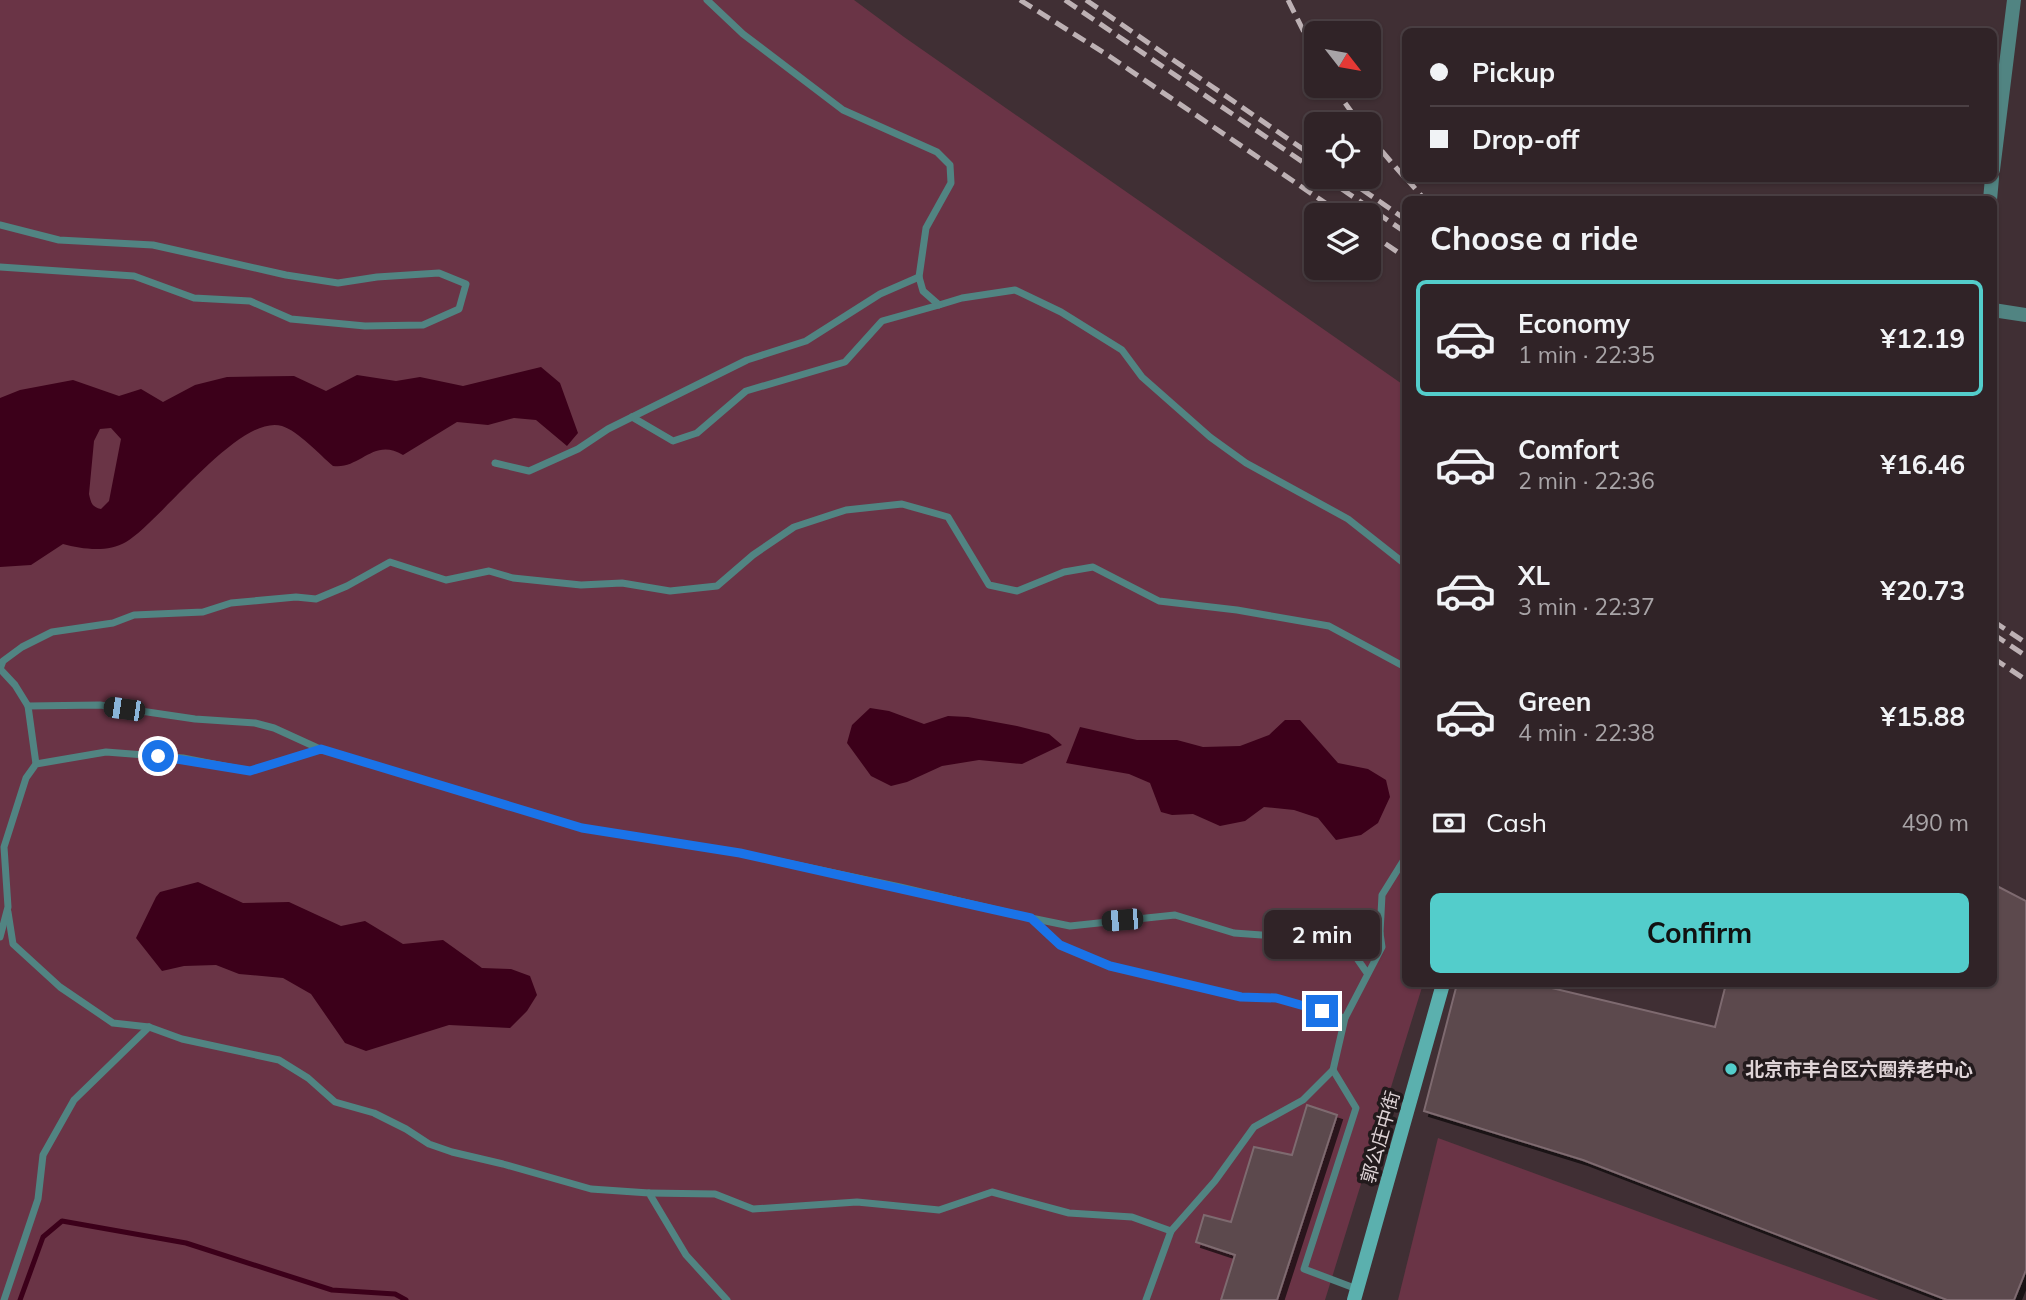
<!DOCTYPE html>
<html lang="en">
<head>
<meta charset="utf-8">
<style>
	:root { --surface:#302327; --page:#3c2f33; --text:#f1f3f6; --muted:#a8a4a7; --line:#4b4044; --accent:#53cdcb }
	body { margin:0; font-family:Mulish,"Noto Sans SC",sans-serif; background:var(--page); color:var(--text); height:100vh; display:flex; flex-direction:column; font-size:26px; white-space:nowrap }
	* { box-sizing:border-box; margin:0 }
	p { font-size:23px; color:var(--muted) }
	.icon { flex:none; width:38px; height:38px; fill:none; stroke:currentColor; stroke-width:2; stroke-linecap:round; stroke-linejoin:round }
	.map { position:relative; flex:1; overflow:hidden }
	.sheet { position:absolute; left:1402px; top:196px; width:595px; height:791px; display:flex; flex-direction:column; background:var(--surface); border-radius:10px; box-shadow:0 2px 5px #0004,0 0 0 2px var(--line) }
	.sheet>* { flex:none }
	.banner { position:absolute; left:1402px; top:28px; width:595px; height:154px; border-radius:10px; box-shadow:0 2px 5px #0004,0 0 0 2px var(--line); display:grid; align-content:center; height:154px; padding:0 28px; background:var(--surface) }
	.needle { width:46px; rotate:121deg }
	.buttons { position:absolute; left:1304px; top:21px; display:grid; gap:14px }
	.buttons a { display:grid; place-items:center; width:77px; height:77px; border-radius:10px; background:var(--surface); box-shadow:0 2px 5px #0004,0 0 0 2px var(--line); font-size:35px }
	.end { position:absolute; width:32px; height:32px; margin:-16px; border:9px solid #1a73e8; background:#fff; box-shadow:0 0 0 4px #fff }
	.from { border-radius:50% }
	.bubble { position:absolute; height:49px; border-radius:10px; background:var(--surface); box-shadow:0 2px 5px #0004,0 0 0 2px var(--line); font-size:23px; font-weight:700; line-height:49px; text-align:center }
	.car { position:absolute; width:21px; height:42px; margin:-21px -10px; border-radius:9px; box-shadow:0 0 5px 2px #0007; background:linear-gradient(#222 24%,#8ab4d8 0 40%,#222 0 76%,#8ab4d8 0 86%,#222 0) }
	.banner b { display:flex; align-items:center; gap:24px; height:66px; font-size:26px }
	.banner b+b { border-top:2px solid var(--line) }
	.banner i { width:18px; height:18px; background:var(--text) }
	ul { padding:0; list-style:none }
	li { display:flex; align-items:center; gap:21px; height:116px; margin:0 14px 10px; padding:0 14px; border:4px solid transparent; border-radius:10px }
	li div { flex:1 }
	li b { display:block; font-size:26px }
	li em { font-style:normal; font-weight:700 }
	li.selected { border-color:var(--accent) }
	li>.icon { width:63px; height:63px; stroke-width:1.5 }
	h2 { padding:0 28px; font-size:32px; line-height:84px }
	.pay { display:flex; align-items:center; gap:18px; height:77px; padding:0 28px; font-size:26px }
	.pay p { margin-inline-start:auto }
	.action { display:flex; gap:14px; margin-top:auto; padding:14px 28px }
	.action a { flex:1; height:80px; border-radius:10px; background:var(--accent); color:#111; font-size:28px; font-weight:700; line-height:80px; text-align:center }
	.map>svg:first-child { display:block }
</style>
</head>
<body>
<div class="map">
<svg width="2026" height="1300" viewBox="0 0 2026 1300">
	<defs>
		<filter id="shadow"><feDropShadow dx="5" dy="5" stdDeviation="0" flood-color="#0009"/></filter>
	</defs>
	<rect width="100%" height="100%" fill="#402f34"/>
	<g fill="#6a3446">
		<path d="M 0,0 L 854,0 L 904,37 L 1405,386 L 1405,984 L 1423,984 L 1325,1300 L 0,1300 Z"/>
		<path d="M 1438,1138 L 1879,1300 L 1398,1300 Z"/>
	</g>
	<g fill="#3c001a" fill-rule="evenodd">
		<path d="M 541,367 L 560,383 L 578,433 L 567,446 L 536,420 L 514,418 L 488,425 L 457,422 L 403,455 C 373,437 360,470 333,466 C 320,455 298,431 282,426 C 240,413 161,521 126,542 C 107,553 82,549 63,544 L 31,565 L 0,567 L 0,398 L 20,390 L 73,380 L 119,396 L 141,389 L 163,402 L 195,385 L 227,377 L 294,376 L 326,391 L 357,375 L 396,381 L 420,377 L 463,386 ZM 111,428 L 121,439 L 109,501 L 101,509 C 92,507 91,503 89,494 L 94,441 L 100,429 Z"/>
		<path d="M 870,708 L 889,711 L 924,724 L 948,716 L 968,717 L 1017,726 L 1049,734 L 1062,745 L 1022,764 L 979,760 L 942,766 L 907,782 L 891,786 L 871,776 L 847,743 L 852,725 Z"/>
		<path d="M 1285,720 L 1300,720 L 1338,763 L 1368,769 L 1386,780 L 1390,797 L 1378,823 L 1361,835 L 1336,840 L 1318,818 L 1294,810 L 1264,807 L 1245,821 L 1220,826 L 1193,814 L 1172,815 L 1161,812 L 1150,783 L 1129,774 L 1066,763 L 1080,727 L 1137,740 L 1177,740 L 1203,747 L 1240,746 L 1269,735 Z"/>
		<path d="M 198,882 L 243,903 L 289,902 L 341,926 L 365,921 L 403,944 L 443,940 L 482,968 L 511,969 L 530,976 L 537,995 L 527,1011 L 510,1028 L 449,1025 L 366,1051 L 345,1043 L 311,994 L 283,978 L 239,974 L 216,965 L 184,966 L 162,971 L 136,938 L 156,897 L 160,892 Z"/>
	</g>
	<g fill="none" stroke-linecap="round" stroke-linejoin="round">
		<path stroke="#3c001a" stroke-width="5" d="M 20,1300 L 43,1237 L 62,1221 L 186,1243 L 332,1290 L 395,1294 L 406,1300"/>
	</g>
	<g fill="#5b484d" stroke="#7e6a6f" stroke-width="2" filter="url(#shadow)">
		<path d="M 1993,884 L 2026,901 L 2026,1270 L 2014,1300 L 1947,1300 L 1583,1160 L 1424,1111 L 1457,984 L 1535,984 L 1715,1027 L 1726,984 L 1993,984 Z"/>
		<path d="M 1307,1105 L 1337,1115 L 1277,1300 L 1221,1300 L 1235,1255 L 1196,1242 L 1204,1215 L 1231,1222 L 1254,1147 L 1292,1155 Z"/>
	</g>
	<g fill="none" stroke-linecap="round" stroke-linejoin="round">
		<g stroke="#518482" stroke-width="7">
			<path d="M 707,0 L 743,34 L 843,110 L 937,152 L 950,165 L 951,183 L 926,228 L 919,277 L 923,291 L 939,305 L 962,298 L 1015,290 L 1061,312 L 1122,350 L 1142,377 L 1210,437 L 1246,463 L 1348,519 L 1405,564"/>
			<path d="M 0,225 L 59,240 L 153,245 L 286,275 L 338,283 L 377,277 L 439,273 L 466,284 L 459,309 L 423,325 L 365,326 L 291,319 L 250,301 L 194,298 L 134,276 L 0,267"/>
			<path d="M 632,417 L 673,441 L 697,433 L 746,391 L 845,362 L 882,321 L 939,305"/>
			<path d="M 495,463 L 529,471 L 578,449 L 608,429 L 747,360 L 806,341 L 880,294 L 919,277"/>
			<path d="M 0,669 L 3,661 L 22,647 L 52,632 L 113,623 L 134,615 L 203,612 L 231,603 L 296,597 L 316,599 L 347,586 L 390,562 L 446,580 L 489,571 L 513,578 L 581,585 L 622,583 L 670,591 L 717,586 L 753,555 L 794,527 L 846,510 L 902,504 L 948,517 L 989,585 L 1017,591 L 1064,572 L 1093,567 L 1159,601 L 1237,610 L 1329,626 L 1405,667"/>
			<path d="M 0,669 L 15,685 L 28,706"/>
			<path d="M 36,764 L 28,706 L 100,705 L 195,719 L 255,723 L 274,728 L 320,749"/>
			<path d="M 8,912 L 13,944 L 60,987 L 113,1023 L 149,1027 L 182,1039 L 279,1060 L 308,1078 L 335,1102 L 374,1113 L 406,1129 L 429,1144 L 452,1152 L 503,1164 L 591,1189 L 649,1193 L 686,1255 L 727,1300"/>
			<path d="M 1031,918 L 1070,926 L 1175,915 L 1234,933 L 1345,941"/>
			<path d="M 1380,933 L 1382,895 L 1405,858"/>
			<path d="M 0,937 L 8,907 L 4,847 L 26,778 L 36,764 L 106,752 L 183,758 L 250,771 L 321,749 L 582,828 L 740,853 L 900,887 L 1031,918 L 1060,945 L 1110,966 L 1241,997 L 1276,998 L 1345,1018"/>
			<path d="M 649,1193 L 715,1194 L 753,1209 L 857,1202 L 939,1210 L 992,1192 L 1069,1213 L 1132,1217 L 1171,1231"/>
			<path d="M 1357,1289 L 1304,1269 L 1356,1108 L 1333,1070 L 1345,1018 L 1382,947 L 1380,933 L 1368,929 L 1345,941 L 1367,973"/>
			<path d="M 4,1300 L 38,1199 L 43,1155 L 74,1100 L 149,1027"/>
			<path d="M 1146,1300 L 1171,1231 L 1215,1181 L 1254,1127 L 1303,1100 L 1333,1070"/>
		</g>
		<g stroke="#518482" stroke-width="14">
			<path d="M 1993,170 L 2014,0"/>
			<path d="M 1990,200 L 1992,178"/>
			<path d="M 1993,310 L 2026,315"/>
		</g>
		<path stroke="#5bb0ae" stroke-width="14" d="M 1354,1300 L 1443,984"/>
		<g stroke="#bdb1b4" stroke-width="5" stroke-dasharray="14 7" stroke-linecap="butt">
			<path d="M 1020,0 L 1109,56 L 1343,215"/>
			<path d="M 1065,0 L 1316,171"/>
			<path d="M 1086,0 L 1316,158"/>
			<path d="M 1288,0 L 1316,56"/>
			<path d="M 1333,86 L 1360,124"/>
			<path d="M 1368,135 L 1405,178"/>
			<path d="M 1324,177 L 1405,232"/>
			<path d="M 1344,177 L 1405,219"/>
			<path d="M 1406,178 L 1425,200"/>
			<path d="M 1368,232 L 1405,257"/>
			<path d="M 1993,621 L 2026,643"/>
			<path d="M 1993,634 L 2026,656"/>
			<path d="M 1993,658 L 2026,680"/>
		</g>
	</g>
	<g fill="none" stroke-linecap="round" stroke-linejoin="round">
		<path stroke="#1a73e8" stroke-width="9" d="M 158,756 L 250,771 L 321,749 L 582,828 L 740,853 L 1031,918 L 1060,945 L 1110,966 L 1241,997 L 1276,998 L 1322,1011"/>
	</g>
	<circle fill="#53cdcb" stroke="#221a1c" stroke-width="2.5" cx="1731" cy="1069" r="7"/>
	<g text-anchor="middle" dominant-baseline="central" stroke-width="7" stroke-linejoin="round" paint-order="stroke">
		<g font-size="19" font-weight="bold" fill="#dfd4d7" stroke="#221a1c" text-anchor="start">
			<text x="1745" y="1069">北京市丰台区六圈养老中心</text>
		</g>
		<g font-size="19" fill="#dfd4d7" stroke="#221a1c">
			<text transform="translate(1380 1137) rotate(-74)">郭公庄中街</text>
		</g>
	</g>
</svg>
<div class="buttons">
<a><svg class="needle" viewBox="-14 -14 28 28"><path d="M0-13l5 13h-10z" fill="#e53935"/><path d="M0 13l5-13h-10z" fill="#a8a4a7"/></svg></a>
<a><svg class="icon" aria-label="locate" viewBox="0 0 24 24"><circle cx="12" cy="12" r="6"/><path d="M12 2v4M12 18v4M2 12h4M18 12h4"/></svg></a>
<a><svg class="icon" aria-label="layers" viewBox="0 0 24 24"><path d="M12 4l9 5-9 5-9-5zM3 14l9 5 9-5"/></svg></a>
</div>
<i class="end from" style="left:158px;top:756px"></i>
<i class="end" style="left:1322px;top:1011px"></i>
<div class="bubble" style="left:1264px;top:910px;width:116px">2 min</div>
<i class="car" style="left:124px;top:709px;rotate:278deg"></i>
<i class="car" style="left:1122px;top:920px;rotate:265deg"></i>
<div class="banner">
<b><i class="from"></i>Pickup</b>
<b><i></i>Drop-off</b>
</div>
<section class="sheet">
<h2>Choose a ride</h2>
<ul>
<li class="selected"><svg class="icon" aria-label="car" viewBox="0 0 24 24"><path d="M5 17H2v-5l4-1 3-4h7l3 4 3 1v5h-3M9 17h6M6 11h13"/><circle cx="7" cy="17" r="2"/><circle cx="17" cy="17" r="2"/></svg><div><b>Economy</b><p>1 min · 22:35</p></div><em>¥12.19</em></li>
<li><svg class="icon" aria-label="car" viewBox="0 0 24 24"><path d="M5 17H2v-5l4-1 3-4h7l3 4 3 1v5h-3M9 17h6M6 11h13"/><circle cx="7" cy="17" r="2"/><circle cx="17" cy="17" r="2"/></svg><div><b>Comfort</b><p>2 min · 22:36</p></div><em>¥16.46</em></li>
<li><svg class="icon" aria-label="car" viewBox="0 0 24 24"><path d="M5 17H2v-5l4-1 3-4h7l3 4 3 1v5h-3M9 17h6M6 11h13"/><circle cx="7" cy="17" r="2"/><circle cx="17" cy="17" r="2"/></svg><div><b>XL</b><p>3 min · 22:37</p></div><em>¥20.73</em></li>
<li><svg class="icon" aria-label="car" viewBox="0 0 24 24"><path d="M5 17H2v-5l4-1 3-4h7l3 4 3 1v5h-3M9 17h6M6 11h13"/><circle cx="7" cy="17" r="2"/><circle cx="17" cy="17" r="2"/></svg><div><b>Green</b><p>4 min · 22:38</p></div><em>¥15.88</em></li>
</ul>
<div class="pay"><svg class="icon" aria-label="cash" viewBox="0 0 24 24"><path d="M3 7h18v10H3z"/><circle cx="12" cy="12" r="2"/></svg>Cash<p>490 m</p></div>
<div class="action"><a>Confirm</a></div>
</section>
</div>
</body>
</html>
